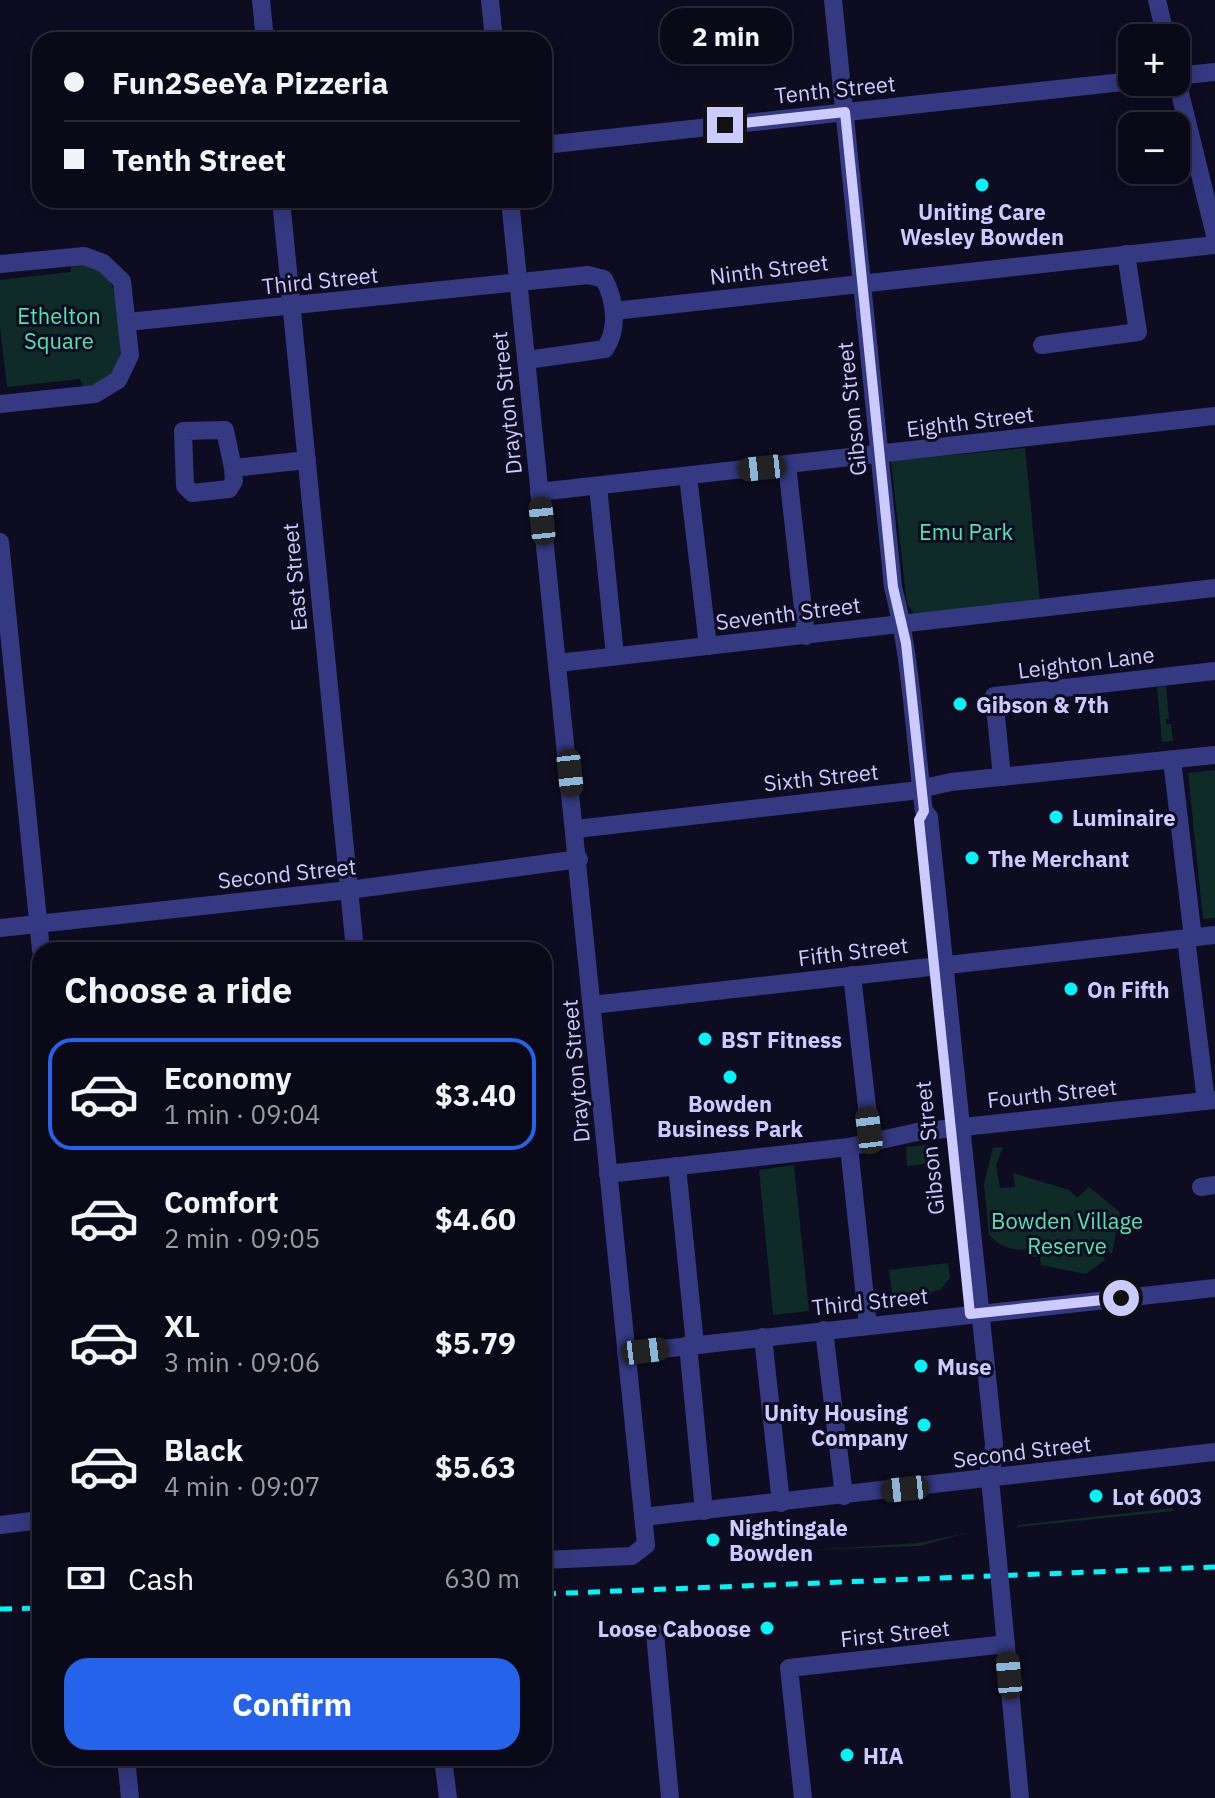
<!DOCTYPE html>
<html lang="en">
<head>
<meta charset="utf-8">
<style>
	:root { --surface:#0a0918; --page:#181725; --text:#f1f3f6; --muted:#999aa2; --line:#2a2a37; --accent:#2563eb }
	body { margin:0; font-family:"IBM Plex Sans",sans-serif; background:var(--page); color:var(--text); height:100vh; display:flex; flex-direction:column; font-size:30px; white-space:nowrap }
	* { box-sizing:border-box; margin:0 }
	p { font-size:26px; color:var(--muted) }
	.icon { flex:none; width:44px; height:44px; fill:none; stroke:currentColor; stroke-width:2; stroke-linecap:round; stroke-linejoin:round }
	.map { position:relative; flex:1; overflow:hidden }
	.drawer { position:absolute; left:32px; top:942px; width:520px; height:824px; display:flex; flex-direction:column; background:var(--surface); border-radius:24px; box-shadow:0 4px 20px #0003,0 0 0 2px var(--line) }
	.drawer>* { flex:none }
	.top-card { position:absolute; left:32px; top:32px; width:520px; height:176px; border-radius:24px; box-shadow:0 4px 20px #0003,0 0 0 2px var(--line); display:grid; align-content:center; height:176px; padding:0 32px; background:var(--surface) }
	.fabs { position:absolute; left:1118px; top:24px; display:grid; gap:16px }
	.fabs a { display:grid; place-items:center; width:72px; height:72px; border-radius:16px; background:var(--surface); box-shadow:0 4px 20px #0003,0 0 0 2px var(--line); font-size:40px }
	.end { position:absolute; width:36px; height:36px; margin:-18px; border:10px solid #cccbff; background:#111; box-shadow:0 0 0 4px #111 }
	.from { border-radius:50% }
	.bubble { position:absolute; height:56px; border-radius:24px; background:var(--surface); box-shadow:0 4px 20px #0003,0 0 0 2px var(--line); font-size:26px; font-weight:800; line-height:56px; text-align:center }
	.car { position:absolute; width:24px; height:48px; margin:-24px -12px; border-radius:10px; box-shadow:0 0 6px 2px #0007; background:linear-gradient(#222 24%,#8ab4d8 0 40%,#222 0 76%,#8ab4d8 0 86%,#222 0) }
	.top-card b { display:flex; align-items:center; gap:28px; height:76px; font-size:30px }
	.top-card b+b { border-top:2px solid var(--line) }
	.top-card i { width:20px; height:20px; background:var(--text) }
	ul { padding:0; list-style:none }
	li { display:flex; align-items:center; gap:24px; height:112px; margin:0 16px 12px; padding:0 16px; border:4px solid transparent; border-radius:24px }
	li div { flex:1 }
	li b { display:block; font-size:30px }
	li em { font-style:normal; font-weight:800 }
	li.current { border-color:var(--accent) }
	li>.icon { width:72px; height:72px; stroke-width:1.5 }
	h2 { padding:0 32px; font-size:36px; line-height:96px }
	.pay { display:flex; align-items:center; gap:20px; height:88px; padding:0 32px; font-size:30px }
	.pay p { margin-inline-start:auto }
	.primary-button { display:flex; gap:16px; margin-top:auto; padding:16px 32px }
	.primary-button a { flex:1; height:92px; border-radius:24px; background:var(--accent); color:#fff; font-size:32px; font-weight:800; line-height:92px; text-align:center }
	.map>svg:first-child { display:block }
</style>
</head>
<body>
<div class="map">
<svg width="1215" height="1798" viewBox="0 0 1215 1798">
	<rect width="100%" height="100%" fill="#0d0c20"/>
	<g fill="#0e2b27">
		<path d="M 72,264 C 83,264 93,264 102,271 C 123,290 129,352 111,374 C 104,383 94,385 83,387 L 80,379 L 7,387 L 0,327 L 0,280 L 70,272 Z"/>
		<path d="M 1025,448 L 1040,601 L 915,614 L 907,604 L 891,461 Z"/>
		<path d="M 1166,686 L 1169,719 L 1166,719 L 1166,724 L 1171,724 L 1173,741 L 1162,742 L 1157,687 Z"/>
		<path d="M 1215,770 L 1215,918 L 1203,919 L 1188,773 Z"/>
		<path d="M 926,1145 L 938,1155 L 942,1196 L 932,1197 L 930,1175 L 935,1174 L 934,1163 L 907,1166 L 906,1147 Z"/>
		<path d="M 1003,1147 L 996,1165 L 1000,1188 L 1015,1187 L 1013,1173 L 1069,1190 L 1077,1198 L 1089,1187 L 1120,1212 L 1112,1254 L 1101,1249 L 1105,1260 L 1086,1274 L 1041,1265 L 1040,1257 L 1033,1257 L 1031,1249 C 1013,1251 1001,1248 989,1235 L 984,1184 L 993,1148 Z"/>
		<path d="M 794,1165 L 809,1311 L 773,1315 L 759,1170 Z"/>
		<path d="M 948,1263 L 950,1278 L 940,1290 L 931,1292 L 931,1295 L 893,1300 L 889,1270 Z"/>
		<path d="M 1173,1508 L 1173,1511 L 1018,1527 L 1018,1525 Z"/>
		<path d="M 970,1532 L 920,1546 L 810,1550 L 919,1543 Z"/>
	</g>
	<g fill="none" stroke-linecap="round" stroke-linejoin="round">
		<g stroke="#343982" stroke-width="18">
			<path d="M 261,0 L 265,40"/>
			<path d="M 490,0 L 494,40"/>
			<path d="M 833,0 L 893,587 C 912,660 914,736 924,811 L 929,817 L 994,1444 L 991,1480"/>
			<path d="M 1157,0 L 1166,38"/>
			<path d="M 1176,76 L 1215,72"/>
			<path d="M 1176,77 L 1215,235"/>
			<path d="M 544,145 L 1132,81"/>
			<path d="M 281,200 L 355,950"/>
			<path d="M 510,200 L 646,1545 L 632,1556 L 544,1560"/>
			<path d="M 0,264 L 84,256 L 103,263 L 122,281 L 130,355 L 118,380 L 95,394 L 0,404"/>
			<path d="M 614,311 L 1215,245"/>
			<path d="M 128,322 L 588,275 L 604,279 C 615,300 619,328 605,349 L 527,360"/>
			<path d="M 1042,345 L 1138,332 L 1126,254"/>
			<path d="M 787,465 L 806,636"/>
			<path d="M 233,468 L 225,430 L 183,431 L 185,486 L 192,493 L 229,489 L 234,481 L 233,468 L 307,460"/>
			<path d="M 688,476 L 708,646"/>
			<path d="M 598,486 L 615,656"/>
			<path d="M 539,492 L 1215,416"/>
			<path d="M 0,542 L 41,950"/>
			<path d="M 558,663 L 1215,588"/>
			<path d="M 1172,760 L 1193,938"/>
			<path d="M 1002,777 L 994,696 L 1215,671"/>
			<path d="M 576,829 L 911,791 L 951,782 L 1215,755"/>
			<path d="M 0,928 L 349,890 L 579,859"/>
			<path d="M 1186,938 L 1206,1101"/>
			<path d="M 852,975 L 871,1142"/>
			<path d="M 592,1005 L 1215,935"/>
			<path d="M 849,1147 L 868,1326"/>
			<path d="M 677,1166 L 695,1345"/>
			<path d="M 608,1174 L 849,1147 L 917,1132 L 1215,1100"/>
			<path d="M 1201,1187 L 1215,1185"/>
			<path d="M 824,1330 L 844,1496"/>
			<path d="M 763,1337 L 781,1503"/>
			<path d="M 688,1345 L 704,1511"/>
			<path d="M 626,1353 L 1215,1288"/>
			<path d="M 989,1469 L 997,1551"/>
			<path d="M 643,1517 L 1215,1452"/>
			<path d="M 0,1525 L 40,1520"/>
			<path d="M 1000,1582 L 1020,1798"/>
			<path d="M 655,1633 L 670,1798"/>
			<path d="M 126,1758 L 130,1798"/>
			<path d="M 443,1758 L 448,1798"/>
			<path d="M 803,1798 L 789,1668 L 1006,1644"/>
		</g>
		<g stroke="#00f5f6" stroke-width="5" stroke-dasharray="12 10" stroke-linecap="butt">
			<path d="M 544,1594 L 1215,1567"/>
			<path d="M 0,1609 L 40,1608"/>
		</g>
		<path stroke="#343982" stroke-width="18" d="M 997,1551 L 1000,1582"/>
	</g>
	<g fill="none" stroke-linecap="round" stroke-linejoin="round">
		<path stroke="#cccbff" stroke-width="10" d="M 725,125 L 845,112 L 893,587 L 906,643 L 924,811 L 919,820 L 970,1314 L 1121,1298"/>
	</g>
	<g fill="#00f5f6" stroke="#0d0c20" stroke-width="3">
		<circle cx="982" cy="185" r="8"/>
		<circle cx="960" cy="704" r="8"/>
		<circle cx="1056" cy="817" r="8"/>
		<circle cx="972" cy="858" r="8"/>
		<circle cx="1071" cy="989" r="8"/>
		<circle cx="705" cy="1039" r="8"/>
		<circle cx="730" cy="1077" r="8"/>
		<circle cx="921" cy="1366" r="8"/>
		<circle cx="924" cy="1425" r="8"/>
		<circle cx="1096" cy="1496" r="8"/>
		<circle cx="713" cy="1540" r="8"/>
		<circle cx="767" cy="1628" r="8"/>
		<circle cx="847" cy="1755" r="8"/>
	</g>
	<g text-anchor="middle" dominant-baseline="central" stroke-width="6" stroke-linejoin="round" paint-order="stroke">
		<g font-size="22" fill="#cccbff" stroke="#0d0c20">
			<text transform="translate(835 89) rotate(-6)">Tenth Street</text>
			<text transform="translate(769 269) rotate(-7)">Ninth Street</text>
			<text transform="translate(320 280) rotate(-6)">Third Street</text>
			<text transform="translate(506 403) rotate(-96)">Drayton Street</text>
			<text transform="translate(851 409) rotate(-96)">Gibson Street</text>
			<text transform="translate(970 421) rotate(-7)">Eighth Street</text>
			<text transform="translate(294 577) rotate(-95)">East Street</text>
			<text transform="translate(788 613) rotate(-7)">Seventh Street</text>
			<text transform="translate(1086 662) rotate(-7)">Leighton Lane</text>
			<text transform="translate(821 777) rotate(-6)">Sixth Street</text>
			<text transform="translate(287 873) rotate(-6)">Second Street</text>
			<text transform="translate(853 951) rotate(-7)">Fifth Street</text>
			<text transform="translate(575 1071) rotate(-95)">Drayton Street</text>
			<text transform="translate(1052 1093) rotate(-6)">Fourth Street</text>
			<text transform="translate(929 1148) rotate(-96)">Gibson Street</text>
			<text transform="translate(870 1301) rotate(-6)">Third Street</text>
			<text transform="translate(1022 1451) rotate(-7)">Second Street</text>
			<text transform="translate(895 1633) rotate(-6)">First Street</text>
		</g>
		<g font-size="22" font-weight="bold" fill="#cccbff" stroke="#0d0c20" text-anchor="start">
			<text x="982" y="211" text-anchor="middle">Uniting Care<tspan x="982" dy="25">Wesley Bowden</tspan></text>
			<text x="976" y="704">Gibson &amp; 7th</text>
			<text x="1072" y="817">Luminaire</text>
			<text x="988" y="858">The Merchant</text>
			<text x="1087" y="989">On Fifth</text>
			<text x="721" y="1039">BST Fitness</text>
			<text x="730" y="1103" text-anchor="middle">Bowden<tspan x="730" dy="25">Business Park</tspan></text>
			<text x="937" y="1366">Muse</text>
			<text x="908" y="1412" text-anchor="end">Unity Housing<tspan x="908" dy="25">Company</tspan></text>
			<text x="1112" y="1496">Lot 6003</text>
			<text x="729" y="1527">Nightingale<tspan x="729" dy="25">Bowden</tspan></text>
			<text x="751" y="1628" text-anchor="end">Loose Caboose</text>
			<text x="863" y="1755">HIA</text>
		</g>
		<g font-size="22" fill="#51e5b2" stroke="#0d0c20">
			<text x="59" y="315">Ethelton<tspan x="59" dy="25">Square</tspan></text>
			<text x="966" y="531">Emu Park</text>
			<text x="1067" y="1220">Bowden Village<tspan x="1067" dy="25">Reserve</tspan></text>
		</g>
	</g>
</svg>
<div class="fabs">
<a>+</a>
<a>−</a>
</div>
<i class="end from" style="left:1121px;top:1298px"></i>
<i class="end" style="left:725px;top:125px"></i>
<div class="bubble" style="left:660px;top:8px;width:132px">2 min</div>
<i class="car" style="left:762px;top:468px;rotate:264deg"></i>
<i class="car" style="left:542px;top:521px;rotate:354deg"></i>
<i class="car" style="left:570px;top:773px;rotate:174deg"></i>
<i class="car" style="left:869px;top:1130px;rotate:353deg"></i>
<i class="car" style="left:645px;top:1351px;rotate:83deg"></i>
<i class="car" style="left:905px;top:1489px;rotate:264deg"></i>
<i class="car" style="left:1009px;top:1675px;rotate:355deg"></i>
<div class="top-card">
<b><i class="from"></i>Fun2SeeYa Pizzeria</b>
<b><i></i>Tenth Street</b>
</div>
<section class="drawer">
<h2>Choose a ride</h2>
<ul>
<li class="current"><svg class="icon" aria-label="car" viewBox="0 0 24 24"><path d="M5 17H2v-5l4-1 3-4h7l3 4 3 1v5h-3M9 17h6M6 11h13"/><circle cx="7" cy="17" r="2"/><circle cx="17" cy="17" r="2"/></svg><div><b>Economy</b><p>1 min · 09:04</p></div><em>$3.40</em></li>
<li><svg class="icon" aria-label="car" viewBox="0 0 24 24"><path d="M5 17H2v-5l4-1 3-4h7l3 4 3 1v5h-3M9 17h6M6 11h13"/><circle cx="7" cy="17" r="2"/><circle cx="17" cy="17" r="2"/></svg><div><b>Comfort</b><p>2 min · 09:05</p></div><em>$4.60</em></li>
<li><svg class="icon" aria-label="car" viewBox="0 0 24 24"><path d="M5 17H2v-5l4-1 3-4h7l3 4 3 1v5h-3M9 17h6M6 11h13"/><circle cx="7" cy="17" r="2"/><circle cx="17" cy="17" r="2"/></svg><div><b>XL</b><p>3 min · 09:06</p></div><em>$5.79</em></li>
<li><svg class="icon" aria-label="car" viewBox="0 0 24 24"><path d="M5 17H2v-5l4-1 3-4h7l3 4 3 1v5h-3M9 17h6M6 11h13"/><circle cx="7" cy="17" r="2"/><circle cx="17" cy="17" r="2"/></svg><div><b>Black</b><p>4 min · 09:07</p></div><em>$5.63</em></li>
</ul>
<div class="pay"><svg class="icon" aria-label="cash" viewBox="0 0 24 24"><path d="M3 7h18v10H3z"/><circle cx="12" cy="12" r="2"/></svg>Cash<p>630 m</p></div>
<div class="primary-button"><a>Confirm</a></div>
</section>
</div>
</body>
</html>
